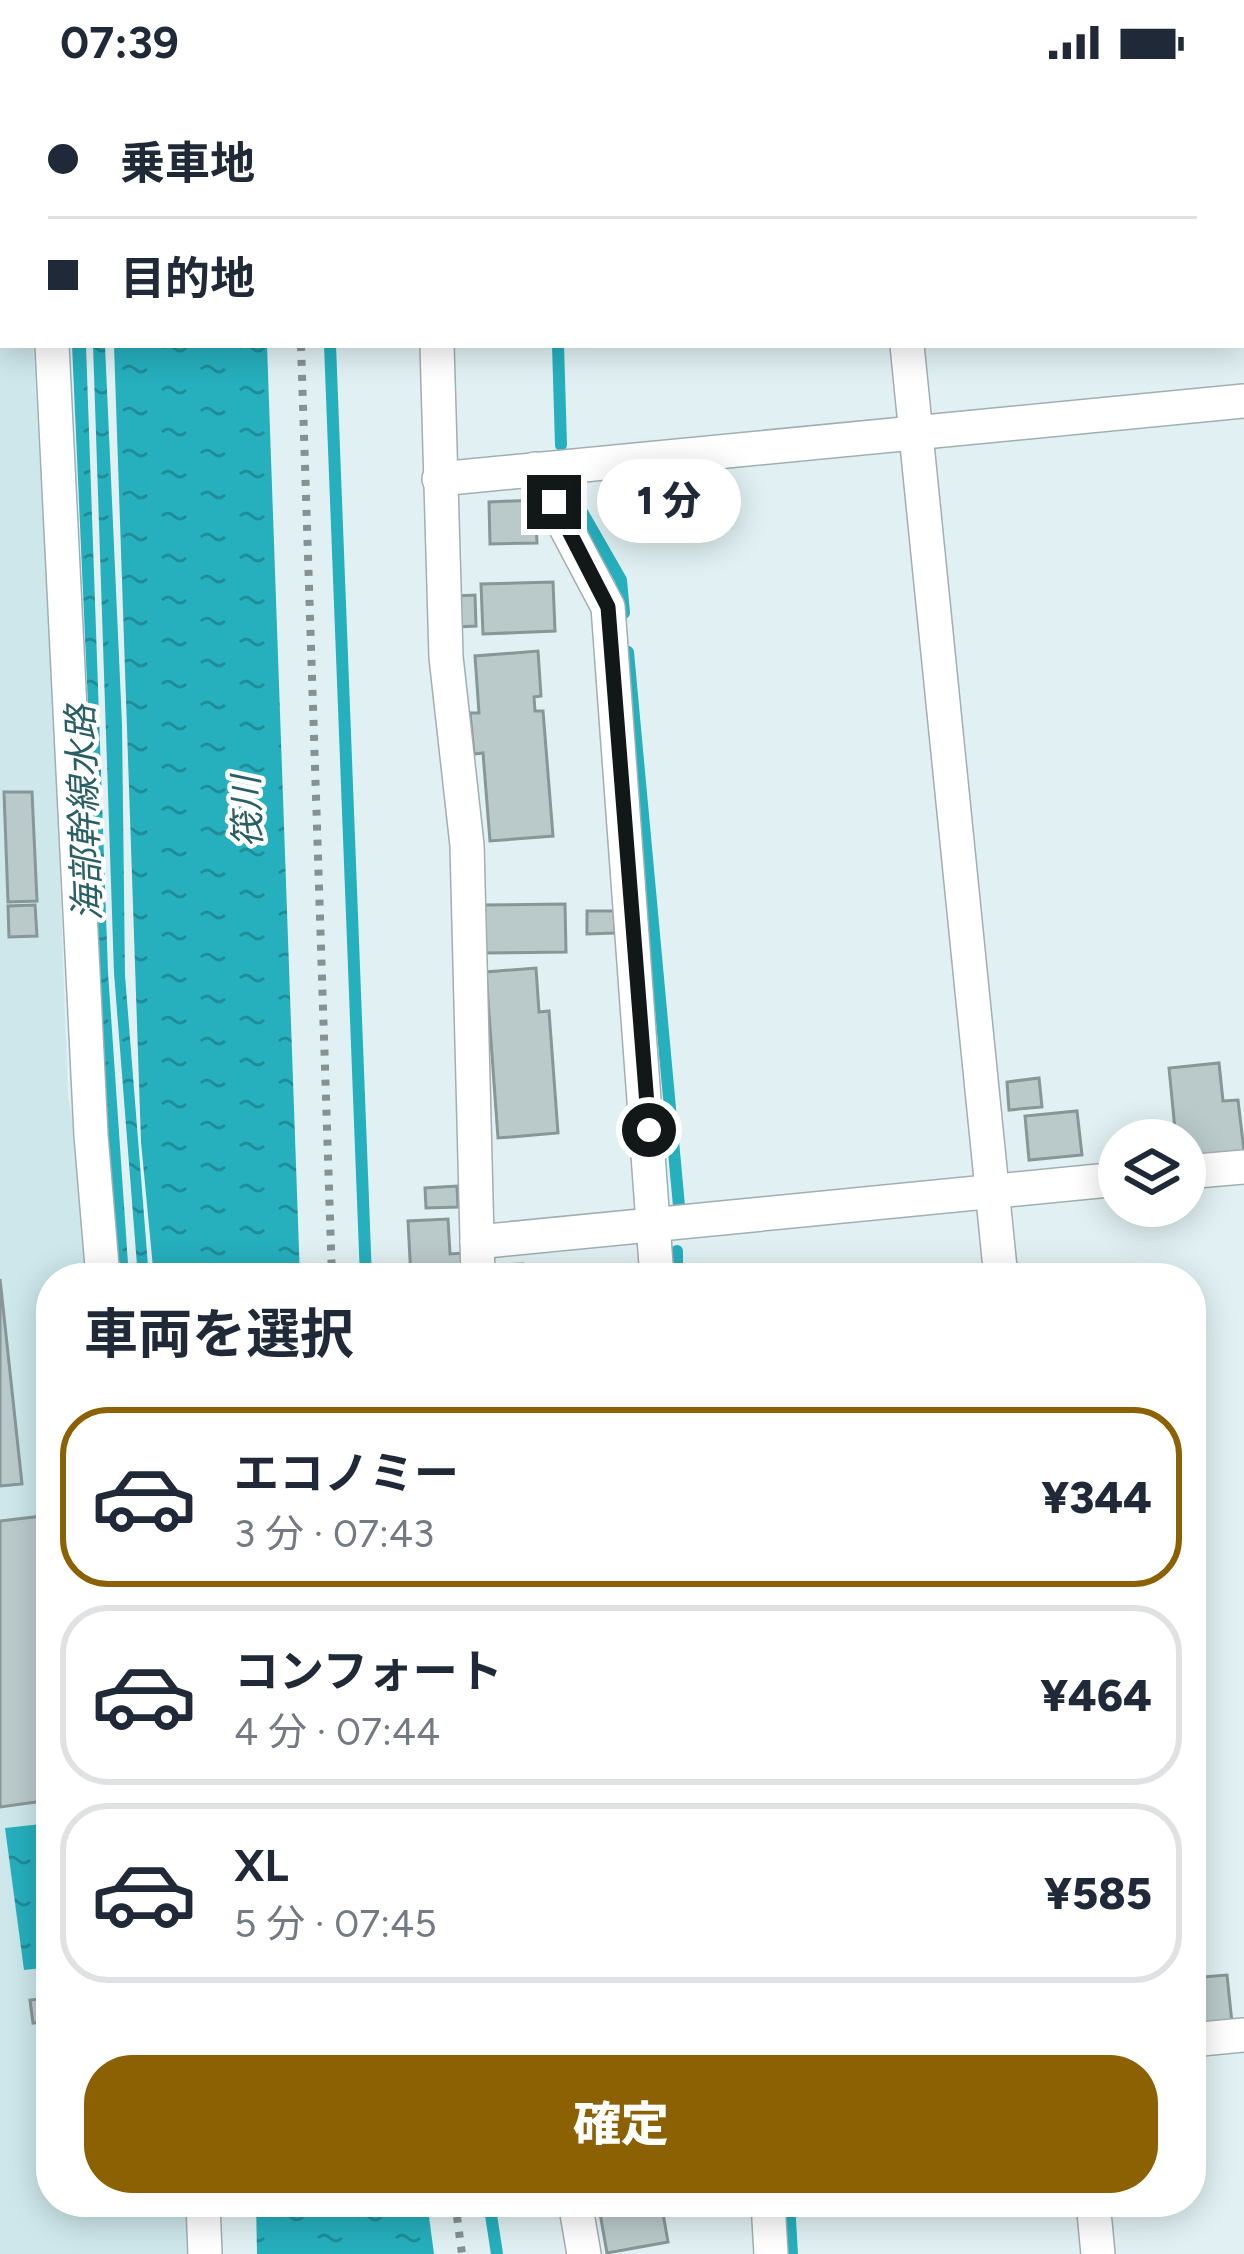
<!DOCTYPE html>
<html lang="ja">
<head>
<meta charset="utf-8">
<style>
	:root { --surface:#fff; --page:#f2f2f3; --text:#1f2937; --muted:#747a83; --line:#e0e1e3; --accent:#8b6103 }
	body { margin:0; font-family:Figtree,"Noto Sans JP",sans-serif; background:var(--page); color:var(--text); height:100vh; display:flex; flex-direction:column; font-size:45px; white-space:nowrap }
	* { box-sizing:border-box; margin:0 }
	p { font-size:39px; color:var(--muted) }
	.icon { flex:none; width:66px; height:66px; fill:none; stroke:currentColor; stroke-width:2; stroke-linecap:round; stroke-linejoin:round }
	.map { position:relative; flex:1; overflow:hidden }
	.side { position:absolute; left:36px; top:1179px; width:1170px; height:954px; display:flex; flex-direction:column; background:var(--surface); border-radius:48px; box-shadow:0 6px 30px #0003 }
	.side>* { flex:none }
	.hud { position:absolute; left:0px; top:0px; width:1245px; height:264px; box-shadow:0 6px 30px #0003; display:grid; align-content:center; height:264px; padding:0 48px; background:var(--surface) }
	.tools { position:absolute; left:1098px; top:1035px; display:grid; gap:24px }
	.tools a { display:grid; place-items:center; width:108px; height:108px; border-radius:50%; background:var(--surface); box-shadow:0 6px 30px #0003; font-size:60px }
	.end { position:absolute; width:54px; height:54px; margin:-27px; border:15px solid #121718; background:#fff; box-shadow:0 0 0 6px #fff }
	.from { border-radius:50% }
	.bubble { position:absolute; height:84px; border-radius:42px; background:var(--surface); box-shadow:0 6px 30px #0003; font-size:39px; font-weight:800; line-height:84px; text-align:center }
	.hud b { display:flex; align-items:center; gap:42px; height:114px; font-size:45px }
	.hud b+b { border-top:3px solid var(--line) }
	.hud i { width:30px; height:30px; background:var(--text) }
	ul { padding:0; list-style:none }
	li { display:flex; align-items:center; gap:36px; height:180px; margin:0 24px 18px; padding:0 24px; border:6px solid var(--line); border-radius:48px }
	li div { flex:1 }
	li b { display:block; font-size:45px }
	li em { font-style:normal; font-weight:800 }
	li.active { border-color:var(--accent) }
	li>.icon { width:108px; height:108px; stroke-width:1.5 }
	h2 { padding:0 48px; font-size:54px; line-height:144px }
	.primary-button { display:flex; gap:24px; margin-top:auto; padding:24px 48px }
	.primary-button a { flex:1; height:138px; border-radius:48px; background:var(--accent); color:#fff; font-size:48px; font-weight:800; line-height:138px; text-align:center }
	.status { display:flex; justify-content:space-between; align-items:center; height:84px; padding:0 60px; background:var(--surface); direction:ltr }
	.status svg { height:33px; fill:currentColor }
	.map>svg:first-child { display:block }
</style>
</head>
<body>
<div class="status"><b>07:39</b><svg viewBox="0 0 49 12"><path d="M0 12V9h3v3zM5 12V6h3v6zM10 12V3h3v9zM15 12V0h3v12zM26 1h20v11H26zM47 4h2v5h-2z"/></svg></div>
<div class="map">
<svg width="1244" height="2170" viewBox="0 0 1244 2170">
	<defs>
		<pattern id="water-ripples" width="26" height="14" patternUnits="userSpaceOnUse" patternTransform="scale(3)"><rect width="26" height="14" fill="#26afbd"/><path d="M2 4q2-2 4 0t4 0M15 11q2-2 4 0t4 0" fill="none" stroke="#1f8d99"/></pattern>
	</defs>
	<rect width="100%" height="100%" fill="#e1f1f3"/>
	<path fill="#cde7ea" d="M 0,0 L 21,0 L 3,3 L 3,261 L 33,261 L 53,608 L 68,1012 L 86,1112 L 93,1194 L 51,1194 L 51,2118 L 188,2118 L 190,2170 L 0,2170 Z"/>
	<g fill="url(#water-ripples)">
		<path d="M 72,261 L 86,261 L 108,888 L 129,1194 L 121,1194 L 108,1071 Z"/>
		<path d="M 93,261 L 105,261 L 122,640 L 125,891 L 149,1194 L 138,1194 L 114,889 Z"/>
		<path d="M 114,261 L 267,261 L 300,1194 L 154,1194 L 141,1058 Z"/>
		<path d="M 51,1739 L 51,1883 L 24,1886 L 5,1744 Z"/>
		<path d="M 256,2118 L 427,2118 L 434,2170 L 257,2170 Z"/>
	</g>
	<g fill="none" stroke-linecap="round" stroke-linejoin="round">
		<g stroke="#26afbd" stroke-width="12">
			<path d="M 550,0 L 550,3"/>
			<path d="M 1231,0 L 1231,3"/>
			<path d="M 331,3 L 331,0"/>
			<path d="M 1242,105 L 1244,123"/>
			<path d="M 330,261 L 366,1194"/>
			<path d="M 558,261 L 561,361"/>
			<path d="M 570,407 L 621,496 L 624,529"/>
			<path d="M 628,568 L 679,1122"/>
			<path d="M 677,1194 L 677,1167"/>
			<path d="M 489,2118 L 497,2170"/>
			<path d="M 789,2118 L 792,2170"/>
		</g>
	</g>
	<g fill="#bacacb" stroke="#879697" stroke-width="3">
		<path d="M 535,416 L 537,459 L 490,460 L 489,418 Z"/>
		<path d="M 553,498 L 555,547 L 483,550 L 481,500 Z"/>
		<path d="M 475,511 L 476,542 L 457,543 L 456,512 Z"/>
		<path d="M 538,567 L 541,612 L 534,613 L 535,627 L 543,627 L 553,752 L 490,757 L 483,669 L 474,670 L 470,629 L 479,629 L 475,572 Z"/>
		<path d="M 4,708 L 32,708 L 37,817 L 8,818 Z"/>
		<path d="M 565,820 L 566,868 L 482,869 L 482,821 Z"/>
		<path d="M 35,821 L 37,852 L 9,853 L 8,822 Z"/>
		<path d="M 587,827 L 614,827 L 615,849 L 587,850 Z"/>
		<path d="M 536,884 L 539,928 L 549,927 L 558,1049 L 498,1054 L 486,888 Z"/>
		<path d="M 1219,979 L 1223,1017 L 1238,1016 L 1244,1067 L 1189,1072 L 1188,1056 L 1176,1056 L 1169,984 Z"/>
		<path d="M 1039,994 L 1042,1023 L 1009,1026 L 1007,998 Z"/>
		<path d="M 1077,1027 L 1082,1071 L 1029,1076 L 1025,1032 Z"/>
		<path d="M 457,1102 L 458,1123 L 426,1124 L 425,1104 Z"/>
		<path d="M 448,1135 L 450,1170 L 462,1169 L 463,1194 L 411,1194 L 408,1137 Z"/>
		<path d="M 523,1180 L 524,1194 L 499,1194 L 499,1181 Z"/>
		<path d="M 0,1195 L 22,1400 L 0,1402 Z"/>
		<path d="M 51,1431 L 51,1716 L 0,1723 L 0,1437 Z"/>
		<path d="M 1227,1891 L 1232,1939 L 1191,1943 L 1191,1894 Z"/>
		<path d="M 51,1914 L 51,1937 L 33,1939 L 30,1916 Z"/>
		<path d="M 598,2118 L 661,2118 L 668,2158 L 607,2169 Z"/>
	</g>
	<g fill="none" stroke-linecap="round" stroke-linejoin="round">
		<g stroke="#a0afb1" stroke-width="36">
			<g id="minor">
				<path d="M 40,0 L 40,3"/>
				<path d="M 436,0 L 436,3"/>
				<path d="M 881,0 L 882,3"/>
				<path d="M 52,261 L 91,1051 L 103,1194"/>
				<path d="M 437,261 L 446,573 L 467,761 L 478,1194"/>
				<path d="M 907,261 L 1001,1194"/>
				<path d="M 535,385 L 608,523 L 657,1194"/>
				<path d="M 439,395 L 1244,317"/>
				<path d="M 1185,1088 L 1244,1083"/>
				<path d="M 477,1158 L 1119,1095"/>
				<path d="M 1191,1956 L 1244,1951"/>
				<path d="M 203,2118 L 205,2170"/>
				<path d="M 575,2118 L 584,2170"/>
				<path d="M 768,2118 L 771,2170"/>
				<path d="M 1093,2118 L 1098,2170"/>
			</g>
		</g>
		<g stroke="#869192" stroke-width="8" stroke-dasharray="6 9" stroke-linecap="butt">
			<path d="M 300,3 L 300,0"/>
			<path d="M 301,261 L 332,1194"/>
			<path d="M 455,2118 L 462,2170"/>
		</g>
		<use href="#minor" stroke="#fff" stroke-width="33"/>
	</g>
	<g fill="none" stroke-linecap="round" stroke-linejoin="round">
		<path stroke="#121718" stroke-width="15" d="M 554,418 L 608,523 L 649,1046"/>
	</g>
	<g text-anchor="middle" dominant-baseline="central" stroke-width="9" stroke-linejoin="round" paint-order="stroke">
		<g font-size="36" font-style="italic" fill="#2a5f65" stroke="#fff">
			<text transform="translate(247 728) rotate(-92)">筏川</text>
			<text transform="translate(84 729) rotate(-92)">海部幹線水路</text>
		</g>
	</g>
</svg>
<div class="tools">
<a><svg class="icon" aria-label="layers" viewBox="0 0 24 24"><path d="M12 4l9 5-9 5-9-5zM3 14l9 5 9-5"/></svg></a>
</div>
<i class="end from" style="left:649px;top:1046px"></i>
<i class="end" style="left:554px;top:418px"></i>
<div class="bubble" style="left:597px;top:375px;width:144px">1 分</div>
<div class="hud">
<b><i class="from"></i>乗車地</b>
<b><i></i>目的地</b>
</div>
<section class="side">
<h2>車両を選択</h2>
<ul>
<li class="active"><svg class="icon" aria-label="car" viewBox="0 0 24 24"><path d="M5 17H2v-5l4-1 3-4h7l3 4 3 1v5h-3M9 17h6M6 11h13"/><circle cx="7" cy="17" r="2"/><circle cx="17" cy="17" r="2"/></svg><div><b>エコノミー</b><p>3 分 · 07:43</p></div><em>¥344</em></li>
<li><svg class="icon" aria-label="car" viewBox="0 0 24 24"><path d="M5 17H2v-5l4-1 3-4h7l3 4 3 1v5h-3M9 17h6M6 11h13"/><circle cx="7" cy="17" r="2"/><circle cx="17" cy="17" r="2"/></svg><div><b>コンフォート</b><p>4 分 · 07:44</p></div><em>¥464</em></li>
<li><svg class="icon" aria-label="car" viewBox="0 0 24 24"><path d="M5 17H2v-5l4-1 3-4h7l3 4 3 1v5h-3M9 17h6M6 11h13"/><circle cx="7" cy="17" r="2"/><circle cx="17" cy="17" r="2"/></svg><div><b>XL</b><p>5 分 · 07:45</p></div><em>¥585</em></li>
</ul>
<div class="primary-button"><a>確定</a></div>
</section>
</div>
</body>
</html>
